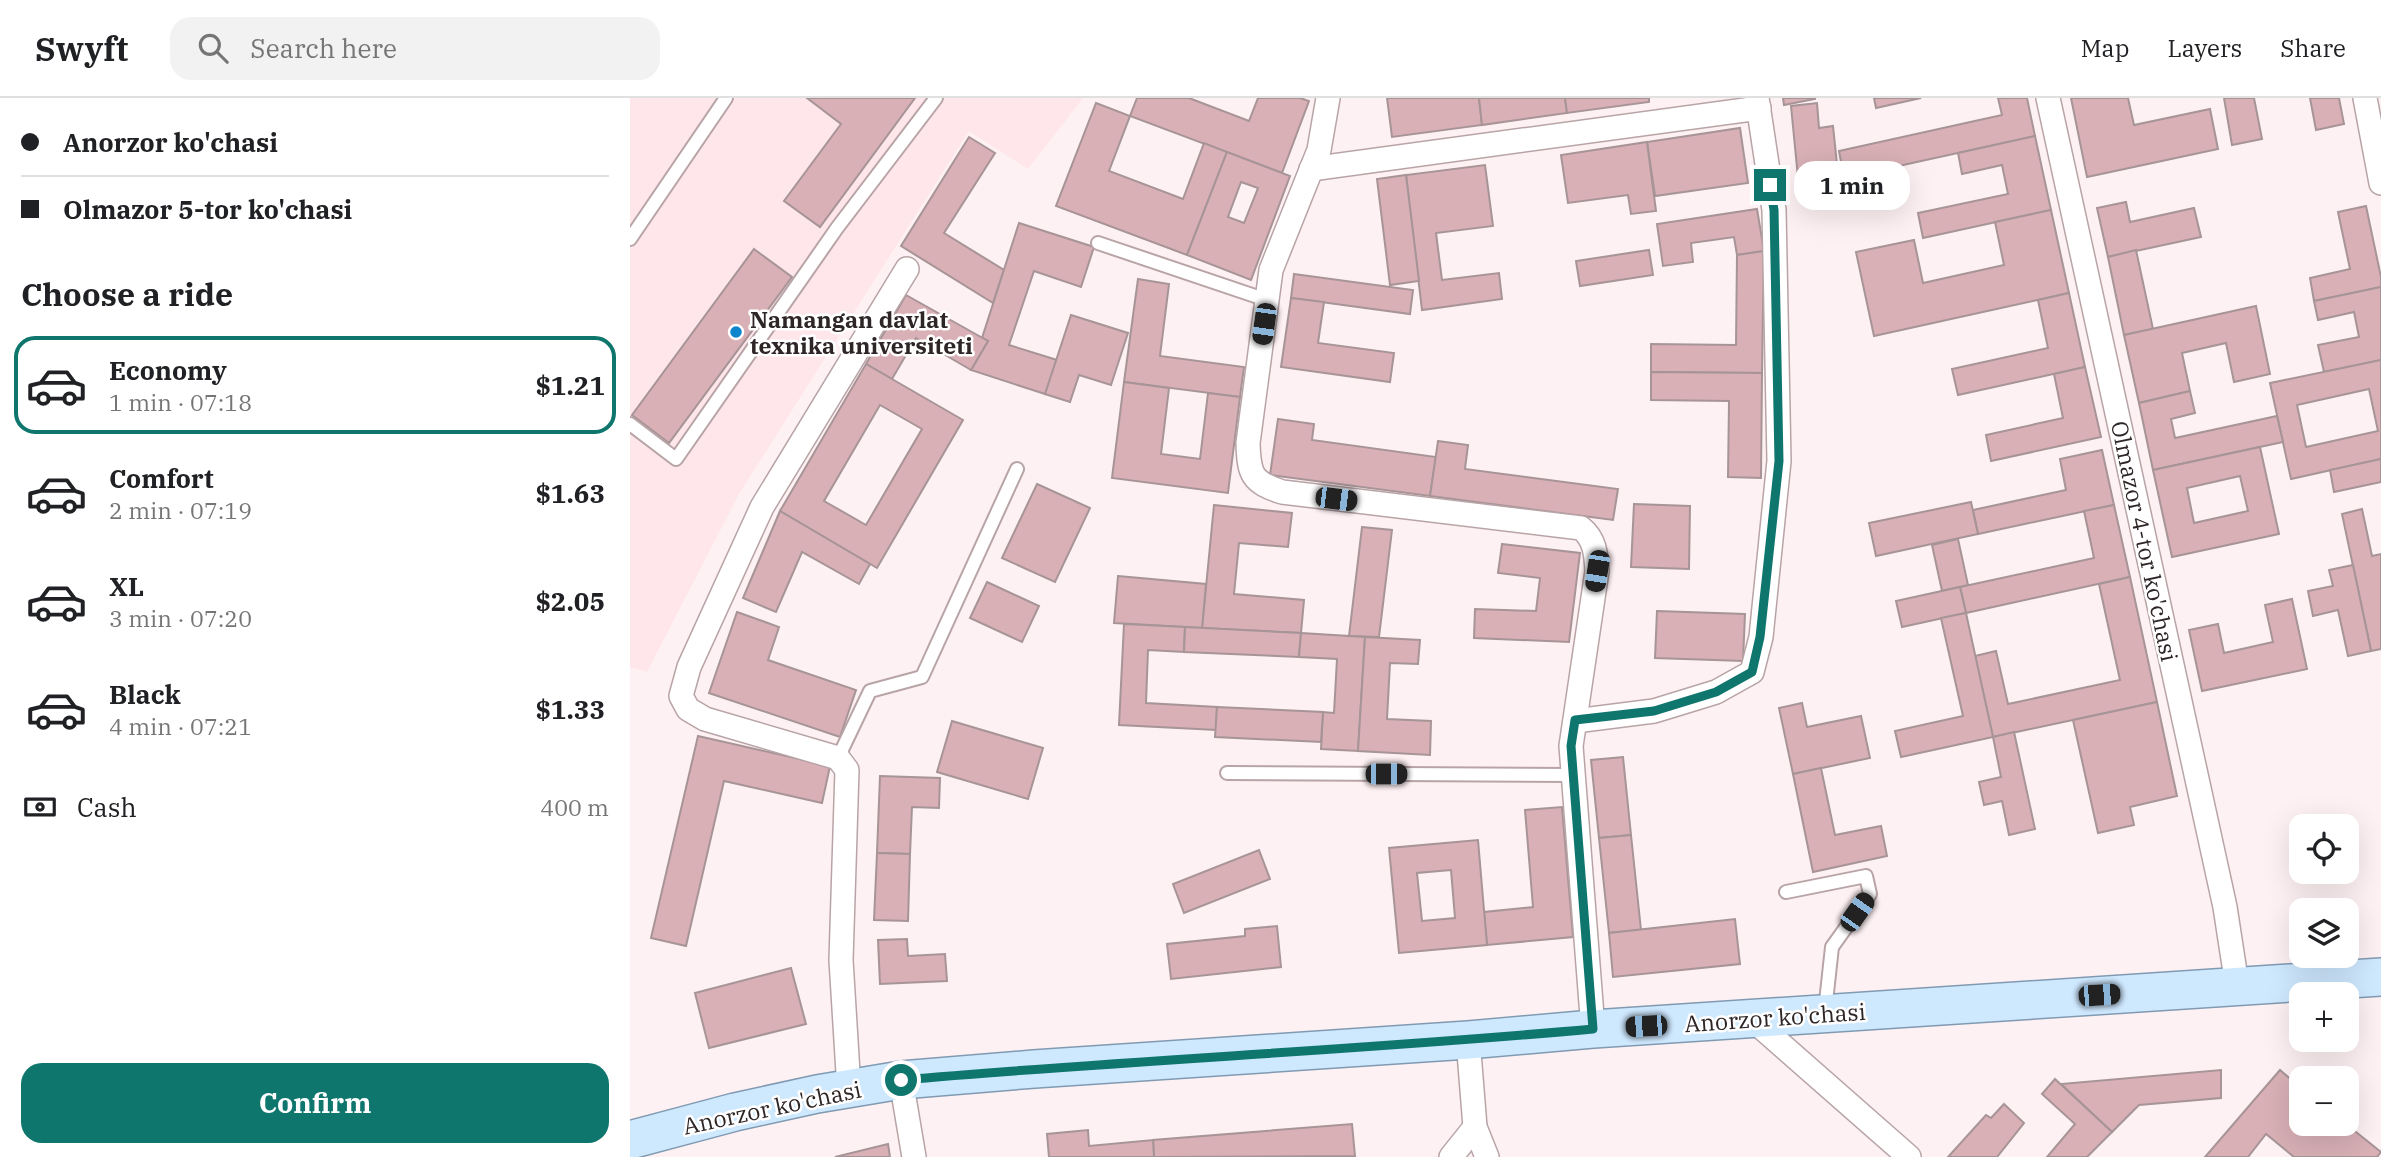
<!DOCTYPE html>
<html lang="en">
<head>
<meta charset="utf-8">
<style>
	:root { --surface:#fff; --page:#f2f2f2; --text:#202124; --muted:#757577; --line:#e0e0e0; --accent:#0f766e }
	body { margin:0; font-family:"IBM Plex Serif",serif; background:var(--page); color:var(--text); height:100vh; display:flex; flex-direction:column; font-size:26px; white-space:nowrap }
	* { box-sizing:border-box; margin:0 }
	p { font-size:23px; color:var(--muted) }
	.icon { flex:none; width:38px; height:38px; fill:none; stroke:currentColor; stroke-width:2; stroke-linecap:round; stroke-linejoin:round }
	.map { position:relative; flex:1; overflow:hidden }
	.side { display:flex; flex-direction:column; background:var(--surface); width:630px }
	.side>* { flex:none }
	.top-card { display:grid; align-content:center; height:154px; padding:0 21px; background:var(--surface) }
	.controls { position:absolute; left:1659px; top:716px; display:grid; gap:14px }
	.controls a { display:grid; place-items:center; width:70px; height:70px; border-radius:14px; background:var(--surface); box-shadow:0 7px 28px #0002; font-size:35px }
	.end { position:absolute; width:32px; height:32px; margin:-16px; border:9px solid #0f766e; background:#fff; box-shadow:0 0 0 4px #fff }
	.from { border-radius:50% }
	.bubble { position:absolute; height:49px; border-radius:21px; background:var(--surface); box-shadow:0 7px 28px #0002; font-size:23px; font-weight:700; line-height:49px; text-align:center }
	.car { position:absolute; width:21px; height:42px; margin:-21px -10px; border-radius:9px; box-shadow:0 0 5px 2px #0007; background:linear-gradient(#222 24%,#8ab4d8 0 40%,#222 0 76%,#8ab4d8 0 86%,#222 0) }
	.top-card b { display:flex; align-items:center; gap:24px; height:66px; font-size:26px }
	.top-card b+b { border-top:2px solid var(--line) }
	.top-card i { width:18px; height:18px; background:var(--text) }
	ul { padding:0; list-style:none }
	li { display:flex; align-items:center; gap:21px; height:98px; margin:0 14px 10px; padding:0 7px; border:4px solid transparent; border-radius:21px }
	li div { flex:1 }
	li b { display:block; font-size:26px }
	li em { font-style:normal; font-weight:700 }
	li.on { border-color:var(--accent) }
	li>.icon { width:63px; height:63px; stroke-width:1.5 }
	h2 { padding:0 21px; font-size:32px; line-height:84px }
	.pay { display:flex; align-items:center; gap:18px; height:77px; padding:0 21px; font-size:26px }
	.pay p { margin-inline-start:auto }
	.button { display:flex; gap:14px; margin-top:auto; padding:14px 21px }
	.button a { flex:1; height:80px; border-radius:21px; background:var(--accent); color:#fff; font-size:28px; font-weight:700; line-height:80px; text-align:center }
	header { display:flex; align-items:center; gap:42px; box-sizing:border-box; height:98px; padding:0 35px; background:var(--surface); border-bottom:2px solid var(--line) }
	header strong { font-size:33px }
	nav { display:flex; gap:38px; margin-inline-start:auto; font-size:24px }
	.search { width:490px; height:63px; background:var(--page); display:flex; align-items:center; gap:18px; box-sizing:border-box; padding:0 24px; border-radius:21px; color:var(--muted); font-size:26px }
	main { display:flex; flex:1; min-height:0 }
	.map>svg:first-child { display:block }
</style>
</head>
<body>
<header>
<strong>Swyft</strong>
<div class="search"><svg class="icon" aria-label="search" viewBox="0 0 24 24"><circle cx="10" cy="10" r="6"/><path d="M15 15l6 6"/></svg>Search here</div>
<nav><a>Map</a><a>Layers</a><a>Share</a></nav>
</header>
<main>
<section class="side">
<div class="top-card">
<b><i class="from"></i>Anorzor ko'chasi</b>
<b><i></i>Olmazor 5-tor ko'chasi</b>
</div>
<h2>Choose a ride</h2>
<ul>
<li class="on"><svg class="icon" aria-label="car" viewBox="0 0 24 24"><path d="M5 17H2v-5l4-1 3-4h7l3 4 3 1v5h-3M9 17h6M6 11h13"/><circle cx="7" cy="17" r="2"/><circle cx="17" cy="17" r="2"/></svg><div><b>Economy</b><p>1 min · 07:18</p></div><em>$1.21</em></li>
<li><svg class="icon" aria-label="car" viewBox="0 0 24 24"><path d="M5 17H2v-5l4-1 3-4h7l3 4 3 1v5h-3M9 17h6M6 11h13"/><circle cx="7" cy="17" r="2"/><circle cx="17" cy="17" r="2"/></svg><div><b>Comfort</b><p>2 min · 07:19</p></div><em>$1.63</em></li>
<li><svg class="icon" aria-label="car" viewBox="0 0 24 24"><path d="M5 17H2v-5l4-1 3-4h7l3 4 3 1v5h-3M9 17h6M6 11h13"/><circle cx="7" cy="17" r="2"/><circle cx="17" cy="17" r="2"/></svg><div><b>XL</b><p>3 min · 07:20</p></div><em>$2.05</em></li>
<li><svg class="icon" aria-label="car" viewBox="0 0 24 24"><path d="M5 17H2v-5l4-1 3-4h7l3 4 3 1v5h-3M9 17h6M6 11h13"/><circle cx="7" cy="17" r="2"/><circle cx="17" cy="17" r="2"/></svg><div><b>Black</b><p>4 min · 07:21</p></div><em>$1.33</em></li>
</ul>
<div class="pay"><svg class="icon" aria-label="cash" viewBox="0 0 24 24"><path d="M3 7h18v10H3z"/><circle cx="12" cy="12" r="2"/></svg>Cash<p>400 m</p></div>
<div class="button"><a>Confirm</a></div>
</section>
<div class="map">
<svg width="1751" height="1059" viewBox="0 0 1751 1059">
	<rect width="100%" height="100%" fill="#fef1f3"/>
	<path fill="#fee6ea" d="M 0,0 L 453,0 L 398,71 L 339,33 L 109,396 L 17,574 L 0,569 Z"/>
	<g fill="#d8b0b6" stroke="#a79497" stroke-width="2" fill-rule="evenodd">
		<path d="M 177,0 L 285,0 L 190,129 L 154,103 L 211,26 Z"/>
		<path d="M 507,0 L 559,0 L 619,23 L 628,0 L 670,0 L 679,3 L 652,75 L 500,18 Z"/>
		<path d="M 757,0 L 849,0 L 852,27 L 762,39 Z"/>
		<path d="M 849,0 L 935,0 L 937,15 L 852,27 Z"/>
		<path d="M 935,0 L 1019,0 L 1019,4 L 937,15 Z"/>
		<path d="M 1153,0 L 1185,0 L 1185,1 L 1154,7 Z"/>
		<path d="M 1244,0 L 1291,0 L 1246,10 Z"/>
		<path d="M 1368,0 L 1397,0 L 1405,38 L 1214,80 L 1209,53 L 1372,17 Z"/>
		<path d="M 1441,0 L 1498,0 L 1504,27 L 1580,11 L 1588,51 L 1457,79 Z"/>
		<path d="M 1594,0 L 1624,0 L 1632,41 L 1602,47 Z"/>
		<path d="M 1680,0 L 1709,0 L 1714,26 L 1686,32 Z"/>
		<path d="M 466,5 L 500,18 L 479,73 L 553,101 L 574,45 L 597,54 L 557,157 L 426,108 Z"/>
		<path d="M 1187,5 L 1189,30 L 1203,28 L 1209,86 L 1169,90 L 1161,8 Z"/>
		<path d="M 1110,30 L 1118,85 L 1025,98 L 1017,44 Z"/>
		<path d="M 1405,38 L 1421,112 L 1293,140 L 1288,115 L 1378,96 L 1372,67 L 1332,76 L 1328,55 Z"/>
		<path d="M 339,39 L 365,55 L 314,135 L 374,172 L 363,205 L 271,148 Z"/>
		<path d="M 1017,44 L 1026,113 L 1001,116 L 998,97 L 938,105 L 931,57 Z"/>
		<path d="M 597,54 L 660,78 L 621,182 L 557,157 ZM 611,84 L 628,90 L 614,125 L 598,119 Z"/>
		<path d="M 855,67 L 863,128 L 806,135 L 812,182 L 869,175 L 872,201 L 792,212 L 776,77 Z"/>
		<path d="M 776,77 L 789,183 L 760,187 L 747,81 Z"/>
		<path d="M 1496,104 L 1500,124 L 1564,110 L 1571,139 L 1478,159 L 1467,110 Z"/>
		<path d="M 1736,108 L 1751,179 L 1751,189 L 1684,203 L 1680,180 L 1720,171 L 1708,114 Z"/>
		<path d="M 1127,111 L 1134,153 L 1107,157 L 1104,139 L 1061,145 L 1063,164 L 1033,168 L 1027,126 Z"/>
		<path d="M 1421,112 L 1439,195 L 1244,238 L 1226,154 L 1284,142 L 1293,185 L 1374,167 L 1365,124 Z"/>
		<path d="M 389,125 L 464,149 L 451,189 L 404,173 L 379,247 L 427,262 L 415,296 L 341,272 L 358,243 L 352,240 Z"/>
		<path d="M 124,151 L 162,179 L 39,345 L 2,317 Z"/>
		<path d="M 1019,152 L 1023,177 L 950,188 L 946,163 Z"/>
		<path d="M 1506,152 L 1523,231 L 1494,237 L 1478,159 Z"/>
		<path d="M 1134,153 L 1132,275 L 1021,274 L 1021,246 L 1106,247 L 1107,157 Z"/>
		<path d="M 664,176 L 783,192 L 780,216 L 661,200 Z"/>
		<path d="M 508,181 L 539,186 L 530,258 L 614,269 L 610,299 L 494,284 Z"/>
		<path d="M 1751,189 L 1751,262 L 1694,274 L 1688,247 L 1729,239 L 1724,214 L 1688,222 L 1684,203 Z"/>
		<path d="M 1439,195 L 1455,269 L 1328,297 L 1322,271 L 1418,250 L 1408,202 Z"/>
		<path d="M 276,197 L 358,243 L 341,272 L 286,240 L 262,281 L 236,266 Z"/>
		<path d="M 661,200 L 694,204 L 688,245 L 764,255 L 760,284 L 651,269 Z"/>
		<path d="M 1626,208 L 1640,276 L 1604,284 L 1596,245 L 1552,255 L 1560,293 L 1509,305 L 1494,237 Z"/>
		<path d="M 441,217 L 498,235 L 481,287 L 449,277 L 440,304 L 415,296 Z"/>
		<path d="M 1751,262 L 1751,361 L 1661,381 L 1640,285 ZM 1739,291 L 1748,333 L 1676,349 L 1667,307 Z"/>
		<path d="M 236,266 L 333,322 L 247,470 L 150,413 ZM 250,307 L 292,331 L 236,427 L 194,403 Z"/>
		<path d="M 1455,269 L 1471,339 L 1361,363 L 1356,337 L 1433,320 L 1424,276 Z"/>
		<path d="M 1021,274 L 1132,275 L 1131,380 L 1098,379 L 1099,303 L 1021,302 Z"/>
		<path d="M 494,284 L 539,290 L 531,356 L 570,361 L 578,295 L 610,299 L 598,395 L 482,380 Z"/>
		<path d="M 1560,293 L 1565,315 L 1541,321 L 1545,340 L 1647,318 L 1653,344 L 1523,372 L 1509,305 Z"/>
		<path d="M 648,321 L 684,326 L 682,342 L 806,359 L 800,398 L 640,377 Z"/>
		<path d="M 808,343 L 838,347 L 835,371 L 988,391 L 983,422 L 800,398 Z"/>
		<path d="M 1630,349 L 1649,436 L 1542,459 L 1523,372 ZM 1610,378 L 1618,413 L 1564,425 L 1557,390 Z"/>
		<path d="M 1472,352 L 1484,407 L 1348,436 L 1343,412 L 1436,392 L 1430,361 Z"/>
		<path d="M 1751,361 L 1751,384 L 1704,394 L 1700,372 Z"/>
		<path d="M 407,386 L 460,410 L 425,484 L 372,460 Z"/>
		<path d="M 1341,404 L 1348,436 L 1246,458 L 1239,425 Z"/>
		<path d="M 1004,406 L 1060,408 L 1059,471 L 1001,469 Z"/>
		<path d="M 584,407 L 662,415 L 658,449 L 609,445 L 604,496 L 674,502 L 671,535 L 572,530 Z"/>
		<path d="M 1484,407 L 1500,479 L 1336,515 L 1330,489 L 1464,460 L 1454,413 Z"/>
		<path d="M 1732,411 L 1742,458 L 1751,456 L 1751,551 L 1741,553 L 1712,416 Z"/>
		<path d="M 150,413 L 240,466 L 229,486 L 172,454 L 146,514 L 113,500 Z"/>
		<path d="M 732,429 L 762,432 L 749,539 L 719,538 Z"/>
		<path d="M 1328,441 L 1338,487 L 1312,493 L 1302,447 Z"/>
		<path d="M 872,446 L 950,455 L 939,544 L 844,540 L 845,511 L 906,513 L 910,480 L 868,475 Z"/>
		<path d="M 1723,467 L 1741,553 L 1718,558 L 1708,512 L 1683,518 L 1678,493 L 1703,488 L 1699,472 Z"/>
		<path d="M 488,478 L 576,486 L 572,530 L 484,525 Z"/>
		<path d="M 1500,479 L 1527,604 L 1363,639 L 1345,558 L 1366,553 L 1378,606 L 1490,582 L 1469,486 Z"/>
		<path d="M 357,484 L 409,508 L 392,544 L 340,520 Z"/>
		<path d="M 1330,489 L 1336,515 L 1272,529 L 1266,503 Z"/>
		<path d="M 1662,501 L 1677,571 L 1572,593 L 1559,532 L 1588,526 L 1594,555 L 1643,544 L 1635,507 Z"/>
		<path d="M 1027,513 L 1115,516 L 1113,563 L 1025,560 Z"/>
		<path d="M 107,514 L 149,529 L 138,562 L 226,592 L 210,639 L 79,595 Z"/>
		<path d="M 1336,515 L 1363,639 L 1271,659 L 1265,633 L 1333,618 L 1311,520 Z"/>
		<path d="M 494,526 L 555,529 L 554,554 L 518,552 L 516,605 L 587,609 L 586,632 L 489,627 Z"/>
		<path d="M 555,529 L 671,535 L 669,559 L 554,554 Z"/>
		<path d="M 671,535 L 735,539 L 728,653 L 691,651 L 693,614 L 704,615 L 707,561 L 669,559 Z"/>
		<path d="M 735,539 L 790,542 L 788,566 L 760,565 L 757,621 L 801,623 L 800,657 L 728,653 Z"/>
		<path d="M 1527,604 L 1547,698 L 1500,709 L 1504,727 L 1468,735 L 1443,622 Z"/>
		<path d="M 1172,605 L 1177,629 L 1231,618 L 1240,660 L 1163,676 L 1149,610 Z"/>
		<path d="M 587,609 L 693,614 L 691,644 L 585,639 Z"/>
		<path d="M 322,623 L 413,650 L 398,701 L 307,674 Z"/>
		<path d="M 1384,634 L 1405,731 L 1379,737 L 1372,703 L 1354,707 L 1349,684 L 1371,679 L 1363,639 Z"/>
		<path d="M 68,638 L 200,668 L 192,705 L 94,683 L 56,848 L 21,840 Z"/>
		<path d="M 993,659 L 1001,737 L 969,740 L 961,662 Z"/>
		<path d="M 1191,670 L 1205,737 L 1251,728 L 1257,758 L 1183,774 L 1163,676 Z"/>
		<path d="M 250,678 L 310,680 L 309,710 L 282,709 L 280,756 L 247,755 Z"/>
		<path d="M 932,709 L 943,839 L 857,847 L 854,814 L 903,809 L 895,712 Z"/>
		<path d="M 1001,737 L 1011,832 L 979,835 L 969,740 Z"/>
		<path d="M 848,742 L 857,847 L 769,855 L 759,750 ZM 821,772 L 825,820 L 792,823 L 787,775 Z"/>
		<path d="M 629,752 L 640,781 L 554,815 L 543,786 Z"/>
		<path d="M 247,755 L 280,756 L 278,823 L 244,822 Z"/>
		<path d="M 1105,821 L 1110,866 L 983,879 L 979,835 Z"/>
		<path d="M 647,828 L 651,869 L 541,881 L 537,846 L 615,838 L 615,831 Z"/>
		<path d="M 277,841 L 278,858 L 315,856 L 317,883 L 250,886 L 248,842 Z"/>
		<path d="M 161,870 L 176,926 L 79,950 L 65,895 Z"/>
		<path d="M 1591,972 L 1591,1000 L 1509,1007 L 1482,1034 L 1431,986 Z"/>
		<path d="M 1650,972 L 1671,990 L 1671,1026 L 1716,1026 L 1751,1054 L 1747,1059 L 1664,1059 L 1636,1036 L 1618,1059 L 1575,1059 Z"/>
		<path d="M 1425,981 L 1482,1034 L 1457,1059 L 1417,1059 L 1445,1026 L 1412,996 Z"/>
		<path d="M 1374,1006 L 1394,1025 L 1367,1059 L 1318,1059 L 1356,1017 L 1361,1020 Z"/>
		<path d="M 722,1026 L 725,1058 L 524,1059 L 523,1042 Z"/>
		<path d="M 458,1032 L 459,1048 L 523,1042 L 524,1059 L 419,1059 L 417,1036 Z"/>
		<path d="M 258,1046 L 260,1059 L 205,1059 Z"/>
	</g>
	<g fill="none" stroke-linecap="round" stroke-linejoin="round">
		<g stroke="#b8a4a7" stroke-width="16">
			<g id="service">
				<path d="M 0,141 L 96,0"/>
				<path d="M 468,145 L 637,202"/>
				<path d="M 0,326 L 46,361 L 207,130 L 306,0"/>
				<path d="M 208,660 L 240,593 L 292,579 L 387,371"/>
				<path d="M 597,675 L 943,677"/>
				<path d="M 1156,794 L 1236,778 L 1240,796 L 1202,849 L 1195,913"/>
			</g>
		</g>
		<g stroke="#b8a4a7" stroke-width="26">
			<g id="minor">
				<path d="M 698,0 L 689,52 L 641,172 L 618,345 C 619,377 622,384 652,394 L 951,430 C 965,441 966,456 967,473 L 941,648 L 963,931"/>
				<path d="M 1418,0 L 1595,809 L 1607,887"/>
				<path d="M 1735,0 L 1751,85"/>
				<path d="M 681,71 L 1129,10"/>
				<path d="M 945,623 L 1024,613 L 1086,594 L 1122,574 L 1131,539 L 1149,363 L 1144,112 L 1127,0"/>
				<path d="M 1122,921 L 1279,1059"/>
				<path d="M 838,942 L 845,1029 L 857,1059"/>
				<path d="M 271,982 L 284,1059"/>
				<path d="M 219,991 L 211,862 L 217,672 L 208,660 L 75,621 L 58,611 L 51,598 L 59,569 L 132,409 L 277,171"/>
				<path d="M 821,1059 L 845,1029"/>
			</g>
		</g>
		<g stroke="#809ab2" stroke-width="40">
			<path id="primary" d="M 0,1042 L 105,1014 L 187,996 L 271,982 L 404,971 L 838,942 L 963,931 L 1751,879"/>
		</g>
		<use href="#service" stroke="#fff" stroke-width="12"/>
		<use href="#minor" stroke="#fff" stroke-width="23"/>
		<use href="#primary" stroke="#cee8fe" stroke-width="37"/>
	</g>
	<g fill="none" stroke-linecap="round" stroke-linejoin="round">
		<path stroke="#0f766e" stroke-width="9" d="M 271,982 C 501,962 732,952 963,931 L 941,648 L 945,622 L 1024,613 L 1086,594 L 1122,574 L 1130,539 L 1149,363 L 1144,112 L 1140,87"/>
	</g>
	<circle fill="#0c85cd" stroke="#fff" stroke-width="2.5" cx="106" cy="234" r="7"/>
	<g text-anchor="middle" dominant-baseline="central" stroke-width="5" stroke-linejoin="round" paint-order="stroke">
		<g font-size="23" font-weight="bold" fill="#2d2526" stroke="#fff" text-anchor="start">
			<text x="120" y="221">Namangan davlat<tspan x="120" dy="26">texnika universiteti</tspan></text>
		</g>
		<g font-size="23" fill="#2d2526" stroke="#fff">
			<text transform="translate(1515 443) rotate(78)">Olmazor 4-tor ko'chasi</text>
			<text transform="translate(1145 919) rotate(-4)">Anorzor ko'chasi</text>
			<text transform="translate(142 1009) rotate(-12)">Anorzor ko'chasi</text>
		</g>
	</g>
</svg>
<div class="controls">
<a><svg class="icon" aria-label="locate" viewBox="0 0 24 24"><circle cx="12" cy="12" r="6"/><path d="M12 2v4M12 18v4M2 12h4M18 12h4"/></svg></a>
<a><svg class="icon" aria-label="layers" viewBox="0 0 24 24"><path d="M12 4l9 5-9 5-9-5zM3 14l9 5 9-5"/></svg></a>
<a>+</a>
<a>−</a>
</div>
<i class="end from" style="left:271px;top:982px"></i>
<i class="end" style="left:1140px;top:87px"></i>
<div class="bubble" style="left:1164px;top:63px;width:116px">1 min</div>
<i class="car" style="left:634px;top:226px;rotate:188deg"></i>
<i class="car" style="left:706px;top:401px;rotate:97deg"></i>
<i class="car" style="left:967px;top:473px;rotate:189deg"></i>
<i class="car" style="left:756px;top:676px;rotate:90deg"></i>
<i class="car" style="left:1227px;top:814px;rotate:35deg"></i>
<i class="car" style="left:1469px;top:897px;rotate:86deg"></i>
<i class="car" style="left:1016px;top:928px;rotate:267deg"></i>
</div>
</main>
</body>
</html>
